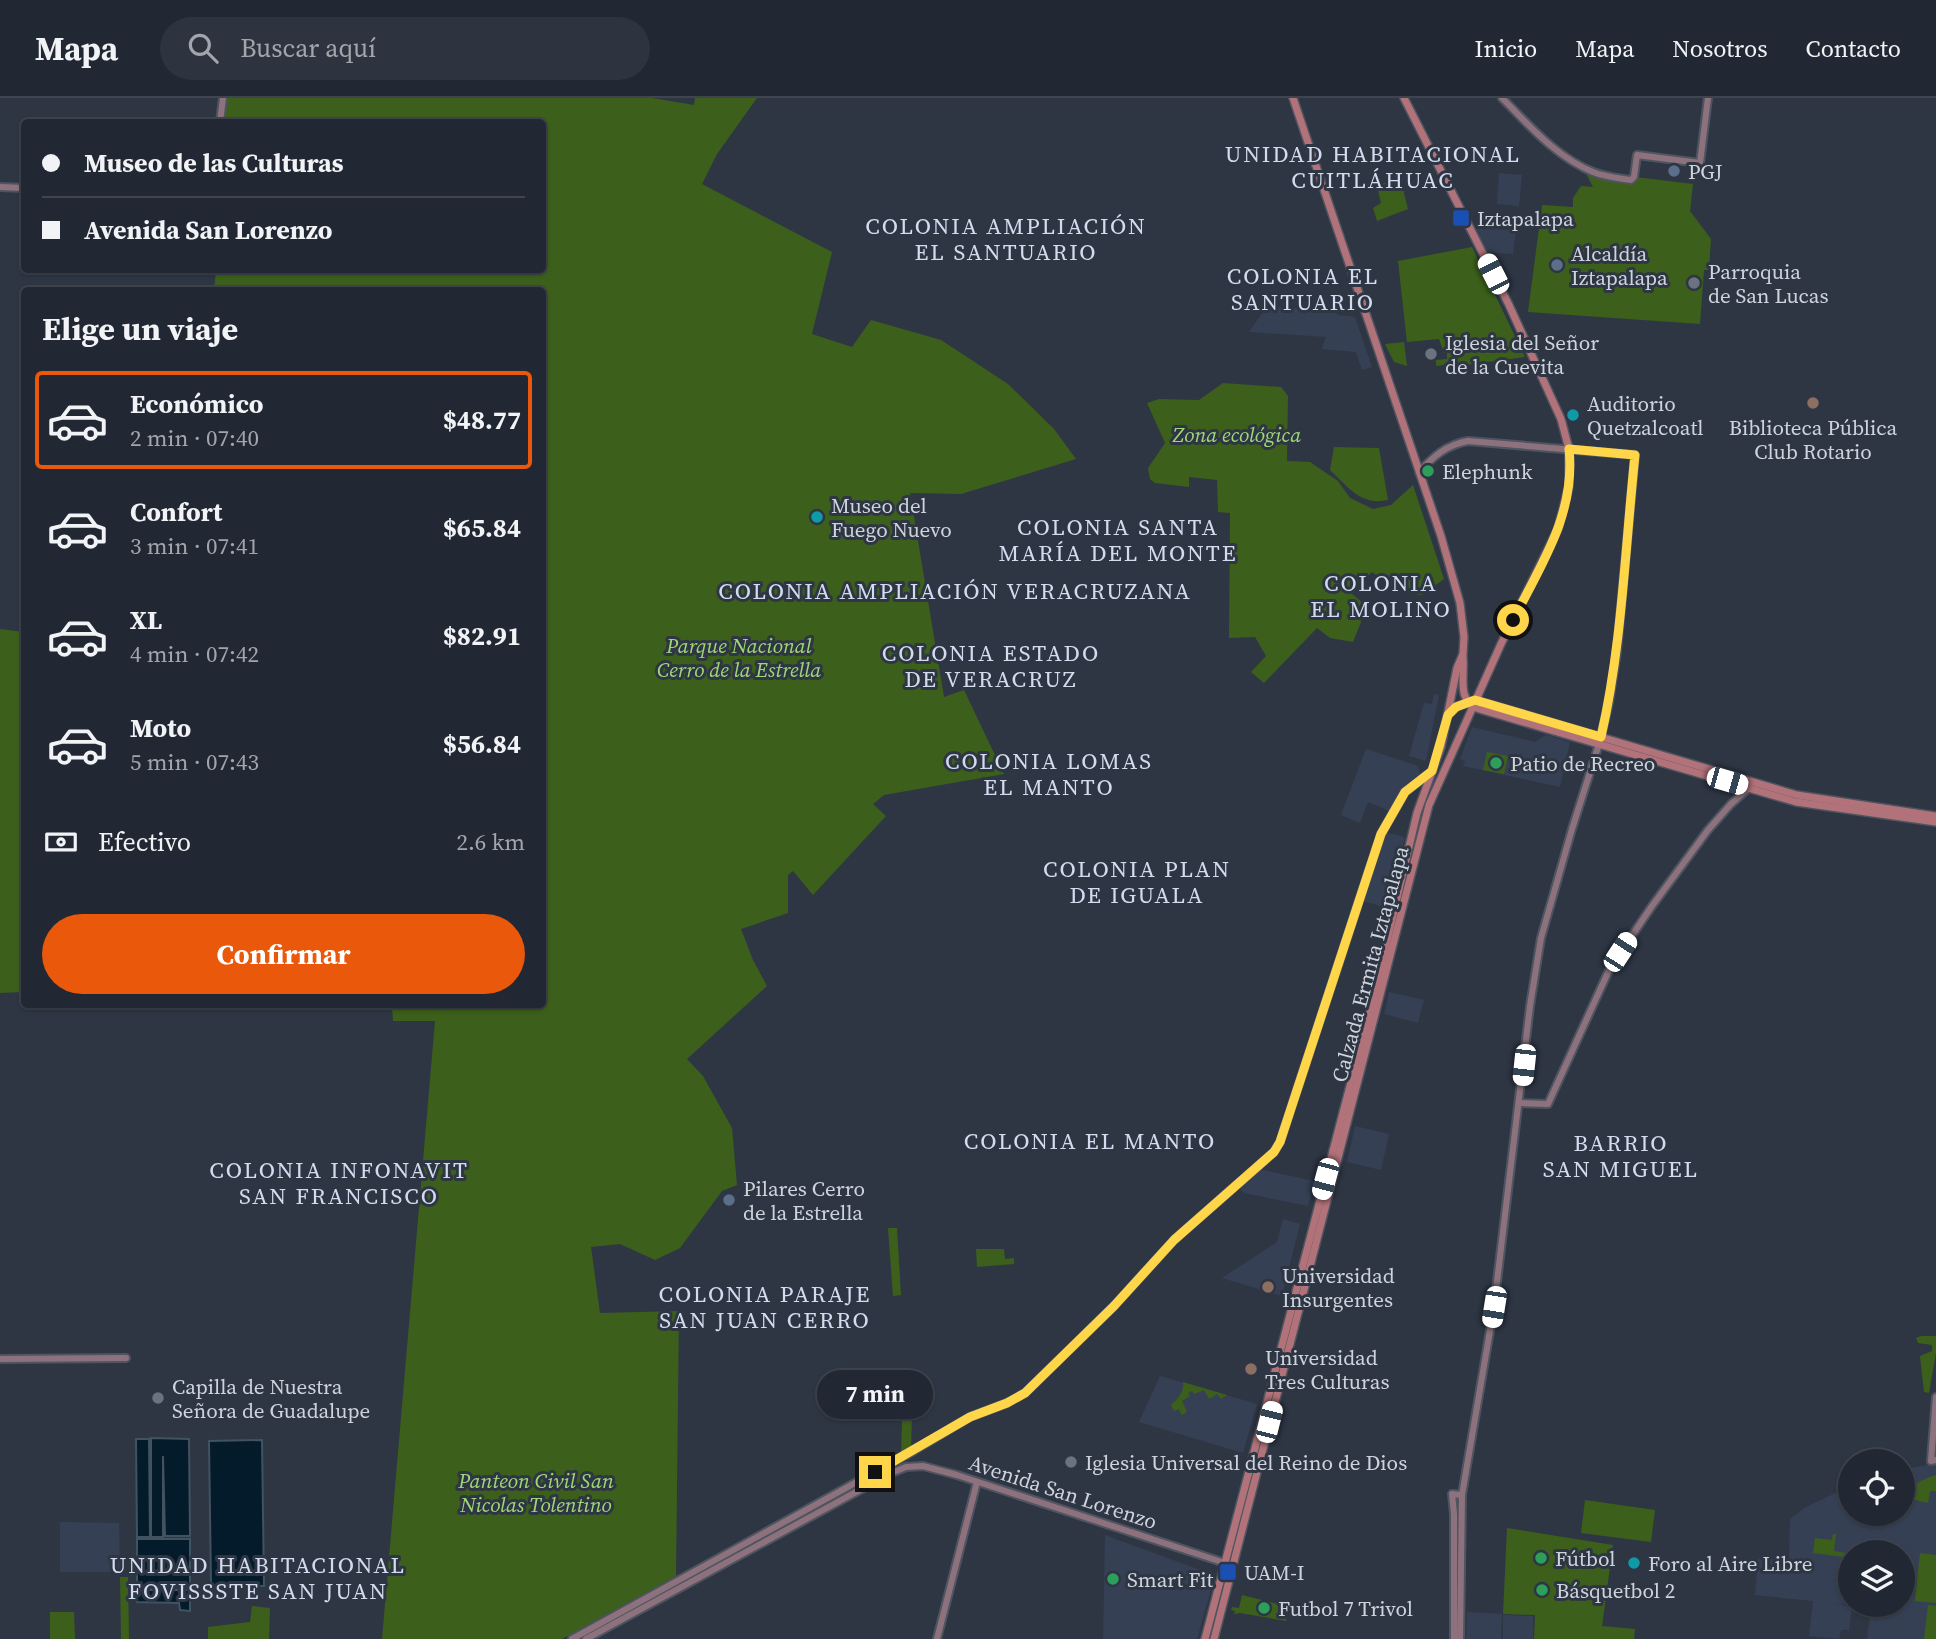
<!DOCTYPE html>
<html lang="es">
<head>
<meta charset="utf-8">
<style>
	:root { --surface:#222833; --page:#2e343f; --text:#f1f3f6; --muted:#a2a6ac; --line:#3f444e; --accent:#ea580c }
	body { margin:0; font-family:"Source Serif 4",serif; background:var(--page); color:var(--text); height:100vh; display:flex; flex-direction:column; font-size:26px; white-space:nowrap }
	* { box-sizing:border-box; margin:0 }
	p { font-size:23px; color:var(--muted) }
	.icon { flex:none; width:38px; height:38px; fill:none; stroke:currentColor; stroke-width:2; stroke-linecap:round; stroke-linejoin:round }
	.map { position:relative; flex:1; overflow:hidden }
	.drawer { position:absolute; left:21px; top:189px; width:525px; height:721px; display:flex; flex-direction:column; background:var(--surface); border-radius:7px; box-shadow:0 2px 5px #0004,0 0 0 2px var(--line) }
	.drawer>* { flex:none }
	.hud { position:absolute; left:21px; top:21px; width:525px; height:154px; border-radius:7px; box-shadow:0 2px 5px #0004,0 0 0 2px var(--line); display:grid; align-content:center; height:154px; padding:0 21px; background:var(--surface) }
	.controls { position:absolute; left:1838px; top:1351px; display:grid; gap:14px }
	.controls a { display:grid; place-items:center; width:77px; height:77px; border-radius:50%; background:var(--surface); box-shadow:0 2px 5px #0004,0 0 0 2px var(--line); font-size:35px }
	.end { position:absolute; width:32px; height:32px; margin:-16px; border:9px solid #ffd54a; background:#111; box-shadow:0 0 0 4px #111 }
	.from { border-radius:50% }
	.bubble { position:absolute; height:49px; border-radius:24px; background:var(--surface); box-shadow:0 2px 5px #0004,0 0 0 2px var(--line); font-size:23px; font-weight:700; line-height:49px; text-align:center }
	.car { position:absolute; width:21px; height:42px; margin:-21px -10px; border-radius:9px; box-shadow:0 0 5px 2px #0007; background:linear-gradient(#fff 24%,#345 0 40%,#fff 0 76%,#345 0 86%,#fff 0) }
	.hud b { display:flex; align-items:center; gap:24px; height:66px; font-size:26px }
	.hud b+b { border-top:2px solid var(--line) }
	.hud i { width:18px; height:18px; background:var(--text) }
	ul { padding:0; list-style:none }
	li { display:flex; align-items:center; gap:21px; height:98px; margin:0 14px 10px; padding:0 7px; border:4px solid transparent; border-radius:7px }
	li div { flex:1 }
	li b { display:block; font-size:26px }
	li em { font-style:normal; font-weight:700 }
	li.active { border-color:var(--accent) }
	li>.icon { width:63px; height:63px; stroke-width:1.5 }
	h2 { padding:0 21px; font-size:32px; line-height:84px }
	.pay { display:flex; align-items:center; gap:18px; height:77px; padding:0 21px; font-size:26px }
	.pay p { margin-inline-start:auto }
	.cta { display:flex; gap:14px; margin-top:auto; padding:14px 21px }
	.cta a { flex:1; height:80px; border-radius:42px; background:var(--accent); color:#fff; font-size:28px; font-weight:700; line-height:80px; text-align:center }
	header { display:flex; align-items:center; gap:42px; box-sizing:border-box; height:98px; padding:0 35px; background:var(--surface); border-bottom:2px solid var(--line) }
	header strong { font-size:33px }
	nav { display:flex; gap:38px; margin-inline-start:auto; font-size:24px }
	.search { width:490px; height:63px; background:var(--page); display:flex; align-items:center; gap:18px; box-sizing:border-box; padding:0 24px; border-radius:38px; color:var(--muted); font-size:26px }
	.map>svg:first-child { display:block }
</style>
</head>
<body>
<header>
<strong>Mapa</strong>
<div class="search"><svg class="icon" aria-label="search" viewBox="0 0 24 24"><circle cx="10" cy="10" r="6"/><path d="M15 15l6 6"/></svg>Buscar aquí</div>
<nav><a>Inicio</a><a>Mapa</a><a>Nosotros</a><a>Contacto</a></nav>
</header>
<div class="map">
<svg width="1936" height="1541" viewBox="0 0 1936 1541">
	<rect width="100%" height="100%" fill="#2e3644"/>
	<g fill="#364054" fill-rule="evenodd">
		<path d="M 1499,75 L 1522,77 L 1519,108 L 1497,106 Z"/>
		<path d="M 1476,131 L 1516,132 L 1513,156 L 1487,155 Z"/>
		<path d="M 1267,208 L 1337,214 L 1337,217 L 1355,219 L 1372,269 L 1362,272 L 1356,254 L 1322,251 L 1326,239 L 1249,234 Z"/>
		<path d="M 1434,596 L 1439,597 L 1426,663 L 1409,658 L 1424,605 L 1432,606 Z"/>
		<path d="M 1472,629 L 1535,644 L 1546,637 L 1570,644 L 1560,689 L 1463,668 L 1465,663 L 1460,661 Z"/>
		<path d="M 1366,651 L 1418,668 L 1420,676 L 1403,689 L 1389,713 L 1368,704 L 1360,725 L 1341,717 Z"/>
		<path d="M 1384,734 L 1405,739 L 1387,810 L 1360,802 Z"/>
		<path d="M 1389,894 L 1424,902 L 1418,925 L 1384,916 Z"/>
		<path d="M 1355,1028 L 1389,1036 L 1381,1072 L 1347,1064 Z"/>
		<path d="M 1259,1071 L 1314,1083 L 1308,1108 L 1244,1095 L 1239,1090 Z"/>
		<path d="M 1283,1121 L 1300,1126 L 1282,1198 L 1222,1180 L 1277,1144 Z"/>
		<path d="M 1160,1278 L 1257,1306 L 1243,1355 L 1139,1324 Z"/>
		<path d="M 1936,1365 L 1936,1541 L 1867,1541 L 1871,1510 L 1833,1505 L 1852,1509 L 1849,1532 L 1841,1532 L 1839,1541 L 1809,1538 L 1813,1503 L 1755,1497 L 1758,1461 L 1789,1461 L 1790,1421 L 1804,1410 L 1850,1388 L 1850,1416 L 1902,1416 L 1902,1372 ZM 1850,1454 L 1902,1454 L 1902,1507 L 1850,1507 Z"/>
		<path d="M 60,1424 L 119,1425 L 120,1474 L 60,1474 Z"/>
		<path d="M 1105,1437 L 1211,1476 L 1213,1485 L 1197,1541 L 1103,1541 Z"/>
		<path d="M 1467,1514 L 1502,1516 L 1501,1541 L 1466,1541 Z"/>
		<path d="M 1503,1517 L 1533,1518 L 1533,1541 L 1503,1541 Z"/>
	</g>
	<g fill="#3c601b">
		<path d="M 224,0 L 652,0 L 694,7 L 695,0 L 757,0 L 717,56 L 702,86 L 832,154 L 812,236 L 852,249 L 871,222 L 941,242 L 1008,286 L 1054,331 L 1076,361 L 961,396 L 910,395 L 944,599 L 964,592 L 1004,676 L 884,697 L 873,706 L 886,718 L 813,797 L 793,773 L 788,777 L 788,815 L 741,831 L 753,862 L 767,888 L 687,961 L 703,978 L 732,1030 L 737,1087 L 722,1093 L 680,1150 L 655,1162 L 620,1146 L 591,1149 L 600,1215 L 679,1213 L 676,1478 L 562,1541 L 382,1541 L 435,923 L 393,923 L 392,907 L 542,906 L 542,192 L 214,192 L 216,172 L 542,172 L 542,24 L 221,24 Z"/>
		<path d="M 1584,71 L 1632,84 L 1635,79 L 1693,86 L 1690,113 L 1711,141 L 1709,172 L 1704,172 L 1700,226 L 1528,214 L 1542,107 L 1573,109 L 1573,100 L 1581,88 L 1593,89 Z"/>
		<path d="M 1400,79 L 1408,111 L 1377,123 L 1373,110 L 1381,105 L 1377,88 Z"/>
		<path d="M 1472,149 L 1525,259 L 1465,267 L 1464,264 L 1436,268 L 1436,262 L 1447,261 L 1447,255 L 1444,255 L 1439,241 L 1407,244 L 1398,163 Z"/>
		<path d="M 1404,244 L 1407,268 L 1394,264 L 1385,246 Z"/>
		<path d="M 1223,285 L 1281,289 L 1288,298 L 1287,363 L 1310,364 L 1338,383 L 1350,400 L 1373,411 L 1391,407 L 1413,387 L 1444,481 L 1422,497 L 1398,493 L 1372,474 L 1351,495 L 1365,507 L 1359,518 L 1361,524 L 1353,544 L 1330,540 L 1317,530 L 1264,585 L 1251,574 L 1266,558 L 1255,539 L 1229,540 L 1230,415 L 1218,414 L 1217,382 L 1189,379 L 1189,389 L 1155,385 L 1150,381 L 1148,370 L 1165,345 L 1147,305 L 1159,301 L 1199,302 Z"/>
		<path d="M 1334,349 L 1379,350 L 1388,402 C 1361,408 1348,389 1330,372 Z"/>
		<path d="M 0,531 L 24,534 L 24,894 L 0,895 Z"/>
		<path d="M 1487,654 L 1508,658 L 1504,676 L 1483,672 Z"/>
		<path d="M 888,1130 L 897,1130 L 901,1197 L 893,1198 Z"/>
		<path d="M 976,1151 L 1004,1151 L 1005,1161 L 1014,1160 L 1014,1166 L 977,1169 Z"/>
		<path d="M 1921,1238 L 1936,1238 L 1936,1255 L 1929,1295 L 1924,1294 L 1920,1258 L 1932,1253 L 1932,1247 L 1918,1245 L 1916,1240 Z"/>
		<path d="M 1183,1284 L 1227,1297 L 1221,1301 L 1217,1296 L 1209,1301 L 1204,1292 L 1194,1296 L 1192,1293 L 1188,1295 L 1190,1298 L 1182,1303 L 1187,1314 L 1182,1317 L 1179,1311 L 1174,1313 L 1171,1307 C 1177,1302 1185,1293 1183,1284 Z"/>
		<path d="M 899,1314 L 912,1315 L 911,1351 L 901,1356 L 902,1325 Z"/>
		<path d="M 1936,1377 L 1936,1393 L 1930,1393 L 1928,1405 L 1911,1401 L 1910,1405 L 1903,1403 L 1902,1396 C 1913,1387 1922,1381 1936,1377 Z"/>
		<path d="M 1585,1402 L 1655,1412 L 1651,1444 L 1581,1435 Z"/>
		<path d="M 1507,1430 L 1613,1447 L 1602,1528 L 1635,1531 L 1634,1541 L 1534,1541 L 1535,1517 L 1503,1516 Z"/>
		<path d="M 1833,1436 L 1836,1436 L 1834,1453 L 1845,1455 L 1845,1459 L 1813,1455 L 1815,1440 L 1832,1442 Z"/>
		<path d="M 1920,1455 L 1936,1457 L 1936,1505 L 1915,1503 Z"/>
		<path d="M 120,1479 L 128,1479 L 129,1541 L 121,1541 Z"/>
		<path d="M 1242,1497 L 1290,1509 L 1286,1523 L 1240,1515 L 1234,1516 L 1235,1513 L 1231,1512 L 1232,1509 L 1239,1510 Z"/>
		<path d="M 1928,1507 L 1936,1508 L 1936,1541 L 1924,1541 Z"/>
		<path d="M 252,1508 L 270,1510 L 269,1541 L 208,1541 L 208,1529 L 250,1524 Z"/>
		<path d="M 50,1514 L 74,1514 L 75,1541 L 50,1541 Z"/>
	</g>
	<g fill="#041b2b" stroke="#415260" stroke-width="2">
		<path d="M 151,1340 L 189,1341 L 190,1438 L 165,1438 L 163,1358 L 163,1439 L 151,1439 Z"/>
		<path d="M 136,1341 L 149,1341 L 150,1439 L 137,1439 Z"/>
		<path d="M 262,1342 L 264,1488 L 211,1488 L 209,1343 Z"/>
		<path d="M 137,1441 L 190,1441 L 190,1488 L 137,1490 Z"/>
		<path d="M 137,1492 L 190,1492 L 190,1513 L 180,1512 L 179,1505 L 137,1504 Z"/>
	</g>
	<g fill="none" stroke-linecap="round" stroke-linejoin="round">
		<g stroke="#4e5460" stroke-width="10">
			<g id="secondary">
				<path d="M 1502,0 C 1529,27 1556,59 1593,74 C 1605,79 1618,80 1631,82 L 1634,79 L 1637,57 L 1700,65 L 1708,0"/>
				<path d="M 220,24 L 223,0"/>
				<path d="M 0,89 L 24,90"/>
				<path d="M 1419,374 C 1434,358 1446,347 1468,343 L 1635,357 L 1617,553 L 1609,604 L 1599,646 L 1572,731 L 1541,840 L 1530,908 L 1494,1209 L 1462,1397 L 1460,1541"/>
				<path d="M 1520,1005 L 1548,1006 L 1610,870 L 1652,808 L 1708,732 L 1731,706 L 1750,689"/>
				<path d="M 0,1261 L 126,1260"/>
				<path d="M 1936,1299 L 1931,1363 L 1936,1362"/>
				<path d="M 572,1541 L 913,1353 L 970,1319 L 1007,1305 L 1025,1295 L 1114,1208 L 1174,1142 L 1274,1054 L 1280,1044 L 1381,736 L 1405,694 L 1431,674"/>
				<path d="M 586,1541 L 891,1375 L 906,1369 L 923,1368 L 957,1377 L 1228,1466"/>
				<path d="M 937,1541 L 977,1384"/>
				<path d="M 1454,1541 L 1454,1416 L 1452,1396 L 1462,1397"/>
			</g>
		</g>
		<g stroke="#4e5460" stroke-width="10">
			<g id="primary">
				<path d="M 1463,559 C 1465,579 1456,603 1479,611 L 1796,704 L 1936,724"/>
				<path d="M 1475,602 L 1797,697 L 1936,718"/>
				<path d="M 1449,616 L 1456,609 L 1471,603"/>
				<path d="M 1205,1541 L 1378,881 L 1417,715 L 1441,649 L 1457,570 L 1463,556 L 1464,539 L 1460,505 L 1441,438 L 1293,0"/>
				<path d="M 1214,1541 L 1429,707 L 1501,546 L 1558,431 L 1569,388 L 1569,351 L 1561,321 L 1509,207 L 1404,0"/>
			</g>
		</g>
		<use href="#secondary" stroke="#8d727d" stroke-width="6"/>
		<use href="#primary" stroke="#b17279" stroke-width="7"/>
	</g>
	<g fill="none" stroke-linecap="round" stroke-linejoin="round">
		<path stroke="#ffd54a" stroke-width="9" d="M 875,1374 L 970,1319 L 1007,1305 L 1025,1295 L 1114,1208 L 1174,1142 L 1274,1054 L 1280,1044 L 1381,736 L 1405,694 L 1432,673 L 1448,617 L 1456,609 L 1475,602 L 1601,639 C 1622,547 1625,451 1635,357 L 1569,351 C 1576,415 1541,467 1513,522"/>
	</g>
	<g fill="#5c6f8a" stroke="#2e3644" stroke-width="2.5">
		<circle cx="1674" cy="73" r="7"/>
		<circle cx="1557" cy="167" r="7"/>
		<circle cx="729" cy="1102" r="7"/>
	</g>
	<g fill="#1a4fb4" stroke="#2e3644" stroke-width="2.5">
		<rect x="1452" y="111" width="18" height="18" rx="3.5"/>
		<rect x="1219" y="1465" width="18" height="18" rx="3.5"/>
	</g>
	<g fill="#6b7280" stroke="#2e3644" stroke-width="2.5">
		<circle cx="1694" cy="185" r="7"/>
		<circle cx="1431" cy="256" r="7"/>
		<circle cx="158" cy="1300" r="7"/>
		<circle cx="1071" cy="1364" r="7"/>
	</g>
	<g fill="#8d6e63" stroke="#2e3644" stroke-width="2.5">
		<circle cx="1813" cy="305" r="7"/>
		<circle cx="1268" cy="1189" r="7"/>
		<circle cx="1251" cy="1271" r="7"/>
	</g>
	<g fill="#0f9aa8" stroke="#2e3644" stroke-width="2.5">
		<circle cx="1573" cy="317" r="7"/>
		<circle cx="817" cy="419" r="7"/>
		<circle cx="1634" cy="1465" r="7"/>
	</g>
	<g fill="#2e9e5b" stroke="#2e3644" stroke-width="2.5">
		<circle cx="1428" cy="373" r="7"/>
		<circle cx="1496" cy="665" r="7"/>
		<circle cx="1541" cy="1460" r="7"/>
		<circle cx="1113" cy="1481" r="7"/>
		<circle cx="1542" cy="1492" r="7"/>
		<circle cx="1264" cy="1510" r="7"/>
	</g>
	<g text-anchor="middle" dominant-baseline="central" stroke-width="6" stroke-linejoin="round" paint-order="stroke">
		<g font-size="21" fill="#ced3dc" stroke="#2e3644" text-anchor="start">
			<text x="1688" y="73">PGJ</text>
			<text x="1477" y="120">Iztapalapa</text>
			<text x="1571" y="155">Alcaldía<tspan x="1571" dy="24">Iztapalapa</tspan></text>
			<text x="1708" y="173">Parroquia<tspan x="1708" dy="24">de San Lucas</tspan></text>
			<text x="1445" y="244">Iglesia del Señor<tspan x="1445" dy="24">de la Cuevita</tspan></text>
			<text x="1587" y="305">Auditorio<tspan x="1587" dy="24">Quetzalcoatl</tspan></text>
			<text x="1813" y="329" text-anchor="middle">Biblioteca Pública<tspan x="1813" dy="24">Club Rotario</tspan></text>
			<text x="1442" y="373">Elephunk</text>
			<text x="831" y="407">Museo del<tspan x="831" dy="24">Fuego Nuevo</tspan></text>
			<text x="1510" y="665">Patio de Recreo</text>
			<text x="743" y="1090">Pilares Cerro<tspan x="743" dy="24">de la Estrella</tspan></text>
			<text x="1282" y="1177">Universidad<tspan x="1282" dy="24">Insurgentes</tspan></text>
			<text x="1265" y="1259">Universidad<tspan x="1265" dy="24">Tres Culturas</tspan></text>
			<text x="172" y="1288">Capilla de Nuestra<tspan x="172" dy="24">Señora de Guadalupe</tspan></text>
			<text x="1085" y="1364">Iglesia Universal del Reino de Dios</text>
			<text x="1555" y="1460">Fútbol</text>
			<text x="1648" y="1465">Foro al Aire Libre</text>
			<text x="1244" y="1474">UAM-I</text>
			<text x="1127" y="1481">Smart Fit</text>
			<text x="1556" y="1492">Básquetbol 2</text>
			<text x="1278" y="1510">Futbol 7 Trivol</text>
		</g>
		<g font-size="21" font-style="italic" fill="#a0d776" stroke="#2e3644">
			<text x="1237" y="336">Zona ecológica</text>
			<text x="739" y="547">Parque Nacional<tspan x="739" dy="24">Cerro de la Estrella</tspan></text>
			<text x="536" y="1382">Panteon Civil San<tspan x="536" dy="24">Nicolas Tolentino</tspan></text>
		</g>
		<g font-size="21" fill="#ced3dc" stroke="#2e3644">
			<text transform="translate(1370 866) rotate(-75)">Calzada Ermita Iztapalapa</text>
			<text transform="translate(1063 1394) rotate(18)">Avenida San Lorenzo</text>
		</g>
		<g font-size="23" letter-spacing="2" fill="#d2dcee" stroke="#2e3644">
			<text x="1373" y="56">UNIDAD HABITACIONAL<tspan x="1373" dy="26">CUITLÁHUAC</tspan></text>
			<text x="1006" y="128">COLONIA AMPLIACIÓN<tspan x="1006" dy="26">EL SANTUARIO</tspan></text>
			<text x="1303" y="178">COLONIA EL<tspan x="1303" dy="26">SANTUARIO</tspan></text>
			<text x="1118" y="429">COLONIA SANTA<tspan x="1118" dy="26">MARÍA DEL MONTE</tspan></text>
			<text x="1381" y="485">COLONIA<tspan x="1381" dy="26">EL MOLINO</tspan></text>
			<text x="955" y="493">COLONIA AMPLIACIÓN VERACRUZANA</text>
			<text x="991" y="555">COLONIA ESTADO<tspan x="991" dy="26">DE VERACRUZ</tspan></text>
			<text x="1049" y="663">COLONIA LOMAS<tspan x="1049" dy="26">EL MANTO</tspan></text>
			<text x="1137" y="771">COLONIA PLAN<tspan x="1137" dy="26">DE IGUALA</tspan></text>
			<text x="1090" y="1043">COLONIA EL MANTO</text>
			<text x="1621" y="1045">BARRIO<tspan x="1621" dy="26">SAN MIGUEL</tspan></text>
			<text x="339" y="1072">COLONIA INFONAVIT<tspan x="339" dy="26">SAN FRANCISCO</tspan></text>
			<text x="765" y="1196">COLONIA PARAJE<tspan x="765" dy="26">SAN JUAN CERRO</tspan></text>
			<text x="258" y="1467">UNIDAD HABITACIONAL<tspan x="258" dy="26">FOVISSSTE SAN JUAN</tspan></text>
		</g>
	</g>
</svg>
<div class="controls">
<a><svg class="icon" aria-label="locate" viewBox="0 0 24 24"><circle cx="12" cy="12" r="6"/><path d="M12 2v4M12 18v4M2 12h4M18 12h4"/></svg></a>
<a><svg class="icon" aria-label="layers" viewBox="0 0 24 24"><path d="M12 4l9 5-9 5-9-5zM3 14l9 5 9-5"/></svg></a>
</div>
<i class="end from" style="left:1513px;top:522px"></i>
<i class="end" style="left:875px;top:1374px"></i>
<div class="bubble" style="left:817px;top:1272px;width:116px">7 min</div>
<i class="car" style="left:1493px;top:176px;rotate:333deg"></i>
<i class="car" style="left:1727px;top:683px;rotate:106deg"></i>
<i class="car" style="left:1620px;top:854px;rotate:33deg"></i>
<i class="car" style="left:1524px;top:967px;rotate:186deg"></i>
<i class="car" style="left:1325px;top:1081px;rotate:195deg"></i>
<i class="car" style="left:1494px;top:1209px;rotate:189deg"></i>
<i class="car" style="left:1269px;top:1324px;rotate:14deg"></i>
<div class="hud">
<b><i class="from"></i>Museo de las Culturas</b>
<b><i></i>Avenida San Lorenzo</b>
</div>
<section class="drawer">
<h2>Elige un viaje</h2>
<ul>
<li class="active"><svg class="icon" aria-label="car" viewBox="0 0 24 24"><path d="M5 17H2v-5l4-1 3-4h7l3 4 3 1v5h-3M9 17h6M6 11h13"/><circle cx="7" cy="17" r="2"/><circle cx="17" cy="17" r="2"/></svg><div><b>Económico</b><p>2 min · 07:40</p></div><em>$48.77</em></li>
<li><svg class="icon" aria-label="car" viewBox="0 0 24 24"><path d="M5 17H2v-5l4-1 3-4h7l3 4 3 1v5h-3M9 17h6M6 11h13"/><circle cx="7" cy="17" r="2"/><circle cx="17" cy="17" r="2"/></svg><div><b>Confort</b><p>3 min · 07:41</p></div><em>$65.84</em></li>
<li><svg class="icon" aria-label="car" viewBox="0 0 24 24"><path d="M5 17H2v-5l4-1 3-4h7l3 4 3 1v5h-3M9 17h6M6 11h13"/><circle cx="7" cy="17" r="2"/><circle cx="17" cy="17" r="2"/></svg><div><b>XL</b><p>4 min · 07:42</p></div><em>$82.91</em></li>
<li><svg class="icon" aria-label="car" viewBox="0 0 24 24"><path d="M5 17H2v-5l4-1 3-4h7l3 4 3 1v5h-3M9 17h6M6 11h13"/><circle cx="7" cy="17" r="2"/><circle cx="17" cy="17" r="2"/></svg><div><b>Moto</b><p>5 min · 07:43</p></div><em>$56.84</em></li>
</ul>
<div class="pay"><svg class="icon" aria-label="cash" viewBox="0 0 24 24"><path d="M3 7h18v10H3z"/><circle cx="12" cy="12" r="2"/></svg>Efectivo<p>2.6 km</p></div>
<div class="cta"><a>Confirmar</a></div>
</section>
</div>
</body>
</html>
